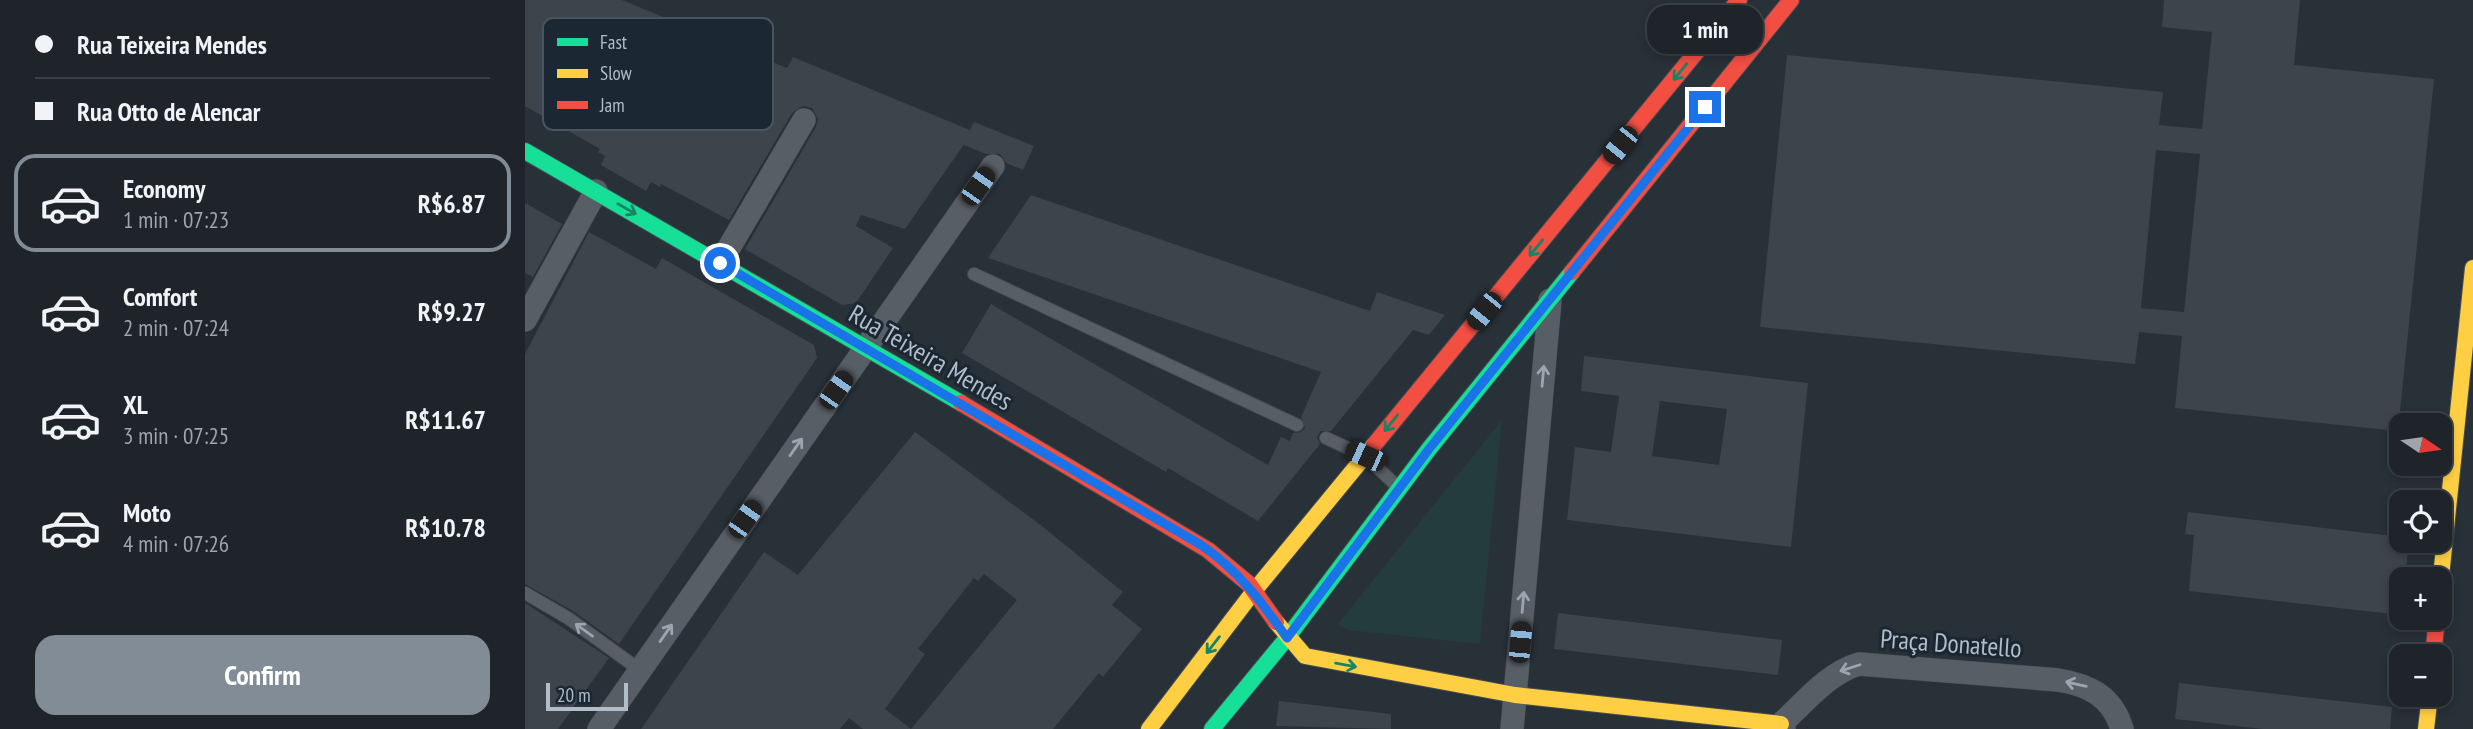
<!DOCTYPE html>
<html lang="en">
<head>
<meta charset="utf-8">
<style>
	:root { --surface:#1e242a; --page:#262c32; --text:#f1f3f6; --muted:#a1a4a8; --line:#3c4147; --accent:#818c96 }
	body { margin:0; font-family:"PT Sans Narrow",sans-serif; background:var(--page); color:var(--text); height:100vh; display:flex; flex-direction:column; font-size:26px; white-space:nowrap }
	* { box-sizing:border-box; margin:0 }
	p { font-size:23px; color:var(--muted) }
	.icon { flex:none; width:38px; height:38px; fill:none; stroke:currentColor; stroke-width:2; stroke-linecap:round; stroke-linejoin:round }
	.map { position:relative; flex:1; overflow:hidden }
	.details { display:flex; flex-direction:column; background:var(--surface); width:525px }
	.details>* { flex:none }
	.banner { display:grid; align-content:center; height:154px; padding:0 35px; background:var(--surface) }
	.needle { width:46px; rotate:103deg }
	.buttons { position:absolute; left:1864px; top:413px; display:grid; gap:14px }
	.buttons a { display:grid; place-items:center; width:63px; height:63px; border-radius:14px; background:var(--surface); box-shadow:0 4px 10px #0003,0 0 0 2px var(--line); font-size:35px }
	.scale { position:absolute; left:21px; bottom:18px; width:82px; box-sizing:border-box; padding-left:7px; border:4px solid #b1bdc9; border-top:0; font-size:19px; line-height:24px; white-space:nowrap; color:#b1bdc9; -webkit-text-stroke:5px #1b2733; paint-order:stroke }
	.end { position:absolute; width:32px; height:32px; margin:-16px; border:9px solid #1a73e8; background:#fff; box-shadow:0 0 0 4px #fff }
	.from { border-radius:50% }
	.bubble { position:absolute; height:49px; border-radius:21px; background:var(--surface); box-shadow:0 4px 10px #0003,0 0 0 2px var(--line); font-size:23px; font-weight:800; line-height:49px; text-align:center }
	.car { position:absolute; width:21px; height:42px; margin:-21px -10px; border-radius:9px; box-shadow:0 0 5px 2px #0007; background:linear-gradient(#222 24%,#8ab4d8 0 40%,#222 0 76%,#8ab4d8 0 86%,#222 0) }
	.banner b { display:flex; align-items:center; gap:24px; height:66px; font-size:26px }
	.banner b+b { border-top:2px solid var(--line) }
	.banner i { width:18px; height:18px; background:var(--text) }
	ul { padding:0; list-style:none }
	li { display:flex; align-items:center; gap:21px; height:98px; margin:0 14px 10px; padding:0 21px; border:4px solid transparent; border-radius:21px }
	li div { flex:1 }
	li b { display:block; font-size:26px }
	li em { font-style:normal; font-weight:800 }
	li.active { border-color:var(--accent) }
	li>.icon { width:63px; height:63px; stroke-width:1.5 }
	.cta { display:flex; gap:14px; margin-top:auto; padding:14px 35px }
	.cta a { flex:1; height:80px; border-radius:21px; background:var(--accent); color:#fff; font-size:28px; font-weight:800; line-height:80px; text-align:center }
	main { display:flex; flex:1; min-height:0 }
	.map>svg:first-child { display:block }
</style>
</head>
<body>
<main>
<section class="details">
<div class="banner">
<b><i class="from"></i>Rua Teixeira Mendes</b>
<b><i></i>Rua Otto de Alencar</b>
</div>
<ul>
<li class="active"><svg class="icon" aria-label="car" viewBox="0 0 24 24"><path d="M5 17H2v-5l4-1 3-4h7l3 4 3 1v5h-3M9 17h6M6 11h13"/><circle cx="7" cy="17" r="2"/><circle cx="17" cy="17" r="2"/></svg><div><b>Economy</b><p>1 min · 07:23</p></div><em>R$6.87</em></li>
<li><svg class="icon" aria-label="car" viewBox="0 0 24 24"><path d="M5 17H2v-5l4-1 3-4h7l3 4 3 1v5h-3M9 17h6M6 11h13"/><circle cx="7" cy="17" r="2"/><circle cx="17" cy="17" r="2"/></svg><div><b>Comfort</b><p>2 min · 07:24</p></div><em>R$9.27</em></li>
<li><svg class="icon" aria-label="car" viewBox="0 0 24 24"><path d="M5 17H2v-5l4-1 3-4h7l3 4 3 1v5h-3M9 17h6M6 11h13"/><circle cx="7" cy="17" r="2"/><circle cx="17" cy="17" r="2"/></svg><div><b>XL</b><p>3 min · 07:25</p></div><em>R$11.67</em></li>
<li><svg class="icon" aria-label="car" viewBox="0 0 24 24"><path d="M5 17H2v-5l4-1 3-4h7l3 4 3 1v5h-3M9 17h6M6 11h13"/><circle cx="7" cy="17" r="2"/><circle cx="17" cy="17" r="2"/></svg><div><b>Moto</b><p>4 min · 07:26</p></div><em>R$10.78</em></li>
</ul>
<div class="cta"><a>Confirm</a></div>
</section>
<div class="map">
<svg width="1948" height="729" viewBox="0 0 1948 729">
	<rect width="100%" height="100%" fill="#283038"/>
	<path fill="#253c3e" d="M 977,420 L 955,644 L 822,630 L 813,624 Z"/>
	<g fill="#3d444b" fill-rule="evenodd">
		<path d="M 0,0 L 97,0 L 262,68 L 268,57 L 445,130 L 449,122 L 509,146 L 498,170 L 481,163 L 475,154 L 461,154 L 439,145 L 440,143 L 380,229 L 336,215 L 331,226 L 368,248 L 331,303 L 317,305 L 220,249 L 291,127 L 293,119 L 287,108 L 278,106 L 267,113 L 204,220 L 136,184 L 135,187 L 126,182 L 121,191 L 76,165 L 80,156 L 73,152 L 75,149 L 0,106 Z"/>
		<path d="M 1639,0 L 1775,0 L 1769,65 L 1909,79 L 1873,431 L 1650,408 L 1657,336 L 1614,332 L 1610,364 L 1235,327 L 1262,55 L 1638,92 L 1634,125 L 1677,129 L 1687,32 L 1637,27 ZM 1631,150 L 1675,154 L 1659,312 L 1616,308 Z"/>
		<path d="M 506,195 L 845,311 L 852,292 L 920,315 L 904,335 L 888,330 L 806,431 L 795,431 L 792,438 L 795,444 L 733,521 L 643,468 L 641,472 L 437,353 L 466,304 L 743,465 L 756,437 L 765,441 L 768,433 L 776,432 L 780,428 L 776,417 L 796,372 L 463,258 Z"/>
		<path d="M 0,203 L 37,224 L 8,277 L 0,273 Z"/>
		<path d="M 64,232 L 131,269 L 137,258 L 289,345 L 292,358 L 94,644 L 48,611 L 0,584 L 0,354 Z"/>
		<path d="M 1059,356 L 1283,383 L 1266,547 L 1042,520 L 1050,447 L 1086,452 L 1094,396 L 1056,391 ZM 1135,401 L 1202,409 L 1194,465 L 1127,456 Z"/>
		<path d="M 390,432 L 517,526 L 598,592 L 587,605 L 617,629 L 578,677 L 574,673 L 528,729 L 338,729 L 324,718 L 315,729 L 116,729 L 239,552 L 273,575 ZM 459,574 L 492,600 L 386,729 L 360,709 L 400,654 L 393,649 L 449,578 L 453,581 Z"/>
		<path d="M 1663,512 L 1876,537 L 1876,541 L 1884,541 L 1880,579 L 1876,579 L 1876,615 L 1664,591 L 1669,535 L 1660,534 Z"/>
		<path d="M 0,603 L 84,658 L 33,729 L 0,729 Z"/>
		<path d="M 1033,613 L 1257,640 L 1253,675 L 1029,649 Z"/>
		<path d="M 1654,683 L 1867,707 L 1865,729 L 1738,729 L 1650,719 Z"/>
		<path d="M 754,701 L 866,714 L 866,729 L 751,726 Z"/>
	</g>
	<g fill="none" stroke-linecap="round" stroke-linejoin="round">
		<g stroke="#474c52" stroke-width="14">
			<g id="lane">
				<path d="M 449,274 L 772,425"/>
				<path d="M 801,438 L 840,456 L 874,488"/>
				<path d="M 0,593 L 43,618 L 115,670"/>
			</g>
		</g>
		<g stroke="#474c52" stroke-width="24">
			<g id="street">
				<path d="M 195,263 L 279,120"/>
				<path d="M 0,320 L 71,191"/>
				<path d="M 74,729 L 468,166"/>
				<path d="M 987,729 L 1025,300"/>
				<path d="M 1259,729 L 1256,724 C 1280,702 1303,673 1334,664 L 1533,680 C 1564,685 1587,696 1597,729"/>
			</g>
		</g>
		<g stroke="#474c52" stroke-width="18">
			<g id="fast">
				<path d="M 0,151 L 436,403"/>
				<path d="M 687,729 L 762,638 L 904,449 L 1047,272"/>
			</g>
		</g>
		<g stroke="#474c52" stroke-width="18">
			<g id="slow">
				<path d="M 1914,596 L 1948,268"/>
				<path d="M 751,622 L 780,656 L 990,695 L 1256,724"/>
				<path d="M 624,729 L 729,591 L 849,445"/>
				<path d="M 1901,729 L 1905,695"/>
			</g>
		</g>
		<g stroke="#474c52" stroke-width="18">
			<g id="jam">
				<path d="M 1047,272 L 1266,0"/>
				<path d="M 436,403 L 683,550 L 724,584 L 751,622"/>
				<path d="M 849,445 L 1214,0"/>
				<path d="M 1908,656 L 1912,618"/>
			</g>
		</g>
		<use href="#lane" stroke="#585e65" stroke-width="12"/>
		<use href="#street" stroke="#585e65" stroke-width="23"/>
		<use href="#fast" stroke="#16e098" stroke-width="16"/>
		<use href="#slow" stroke="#ffcf43" stroke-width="16"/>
		<use href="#jam" stroke="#f24e42" stroke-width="16"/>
	</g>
	<defs><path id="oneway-shaft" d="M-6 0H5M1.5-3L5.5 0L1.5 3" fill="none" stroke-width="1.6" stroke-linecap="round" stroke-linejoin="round" transform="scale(1.75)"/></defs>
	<g stroke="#188466">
		<use href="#oneway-shaft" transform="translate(1155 72) rotate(129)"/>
		<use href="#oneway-shaft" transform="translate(102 209) rotate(30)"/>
		<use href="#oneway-shaft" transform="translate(1011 248) rotate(129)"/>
		<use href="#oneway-shaft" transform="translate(866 423) rotate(129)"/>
		<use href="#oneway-shaft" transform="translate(688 645) rotate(128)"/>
		<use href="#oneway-shaft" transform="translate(821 665) rotate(10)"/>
	</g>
	<g stroke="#9ba5b0">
		<use href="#oneway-shaft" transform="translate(1018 376) rotate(-85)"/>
		<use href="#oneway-shaft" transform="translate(271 447) rotate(-55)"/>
		<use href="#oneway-shaft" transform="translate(998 602) rotate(-85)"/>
		<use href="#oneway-shaft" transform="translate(59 630) rotate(-144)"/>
		<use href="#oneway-shaft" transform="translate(141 633) rotate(-55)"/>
		<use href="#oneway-shaft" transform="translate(1325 668) rotate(162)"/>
		<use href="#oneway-shaft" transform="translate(1551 684) rotate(-167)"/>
	</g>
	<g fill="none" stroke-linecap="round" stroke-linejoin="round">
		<path stroke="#1a73e8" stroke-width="9" d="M 195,263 L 676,545 C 713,570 736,601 762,638 L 904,449 L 1180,107"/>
	</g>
	<g text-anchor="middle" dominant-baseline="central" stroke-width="6" stroke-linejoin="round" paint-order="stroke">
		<g font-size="26" fill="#b1bdc9" stroke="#1b2733">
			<text transform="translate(406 357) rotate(30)">Rua Teixeira Mendes</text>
			<text transform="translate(1426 643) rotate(4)">Praça Donatello</text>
		</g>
	</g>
	<rect x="18" y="18" width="230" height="112" rx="10" fill="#1b2733" stroke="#485460" stroke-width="2"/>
	<rect x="32" y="38" width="31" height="8" fill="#16e098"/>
	<rect x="32" y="69" width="31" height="9" fill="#ffcf43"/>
	<rect x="32" y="101" width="31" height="8" fill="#f24e42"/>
	<g font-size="19" fill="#b1bdc9">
		<text x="75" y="49">Fast</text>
		<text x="75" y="80">Slow</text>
		<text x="75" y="112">Jam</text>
	</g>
</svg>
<div class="buttons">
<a><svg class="needle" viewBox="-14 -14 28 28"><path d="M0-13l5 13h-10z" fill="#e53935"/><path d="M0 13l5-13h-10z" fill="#a1a4a8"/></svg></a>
<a><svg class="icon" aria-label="locate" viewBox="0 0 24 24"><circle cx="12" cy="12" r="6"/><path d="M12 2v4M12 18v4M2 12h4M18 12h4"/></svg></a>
<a>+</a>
<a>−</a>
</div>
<div class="scale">20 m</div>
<i class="end from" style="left:195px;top:263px"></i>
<i class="end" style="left:1180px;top:107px"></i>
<div class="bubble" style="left:1122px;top:5px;width:116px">1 min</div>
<i class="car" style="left:1095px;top:145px;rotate:219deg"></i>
<i class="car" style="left:453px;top:186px;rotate:35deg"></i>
<i class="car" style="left:959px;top:311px;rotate:219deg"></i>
<i class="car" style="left:311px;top:390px;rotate:35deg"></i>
<i class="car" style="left:840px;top:456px;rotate:294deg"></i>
<i class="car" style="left:220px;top:519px;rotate:35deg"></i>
<i class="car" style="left:995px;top:642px;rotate:5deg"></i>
</div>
</main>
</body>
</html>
